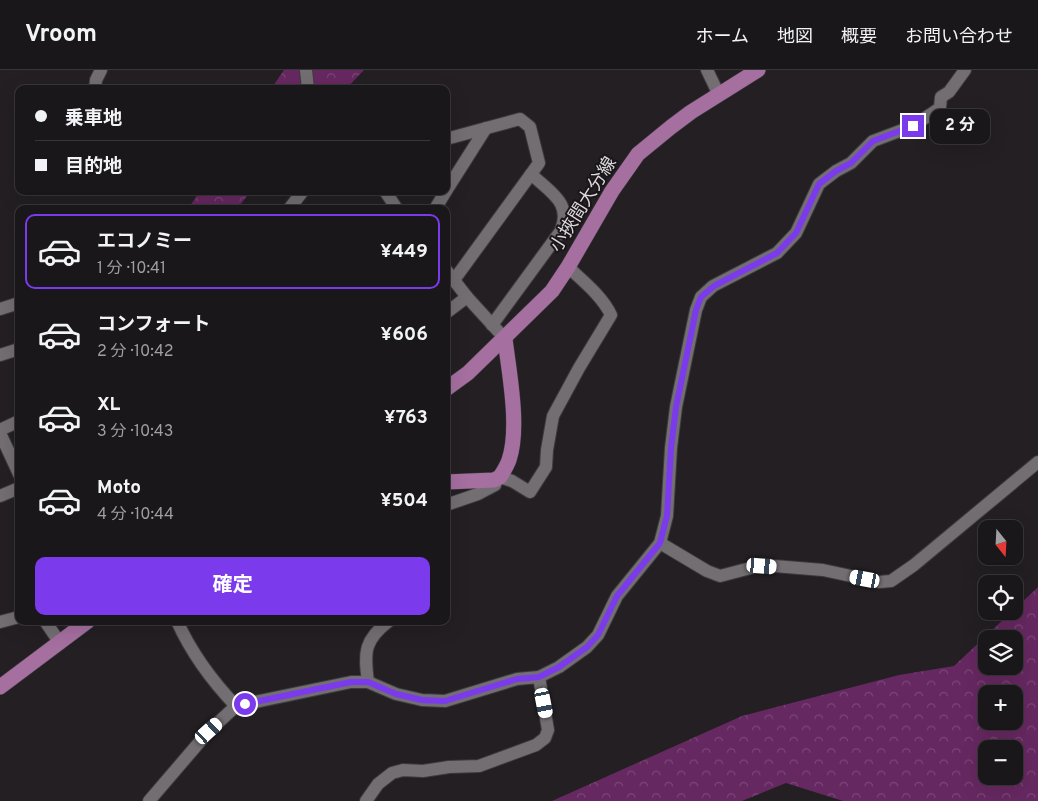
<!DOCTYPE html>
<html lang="ja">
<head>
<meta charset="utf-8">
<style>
	:root { --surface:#1a171a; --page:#232023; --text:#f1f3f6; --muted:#9f9fa2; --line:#383639; --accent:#7c3aed }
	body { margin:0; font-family:Overpass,"Noto Sans JP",sans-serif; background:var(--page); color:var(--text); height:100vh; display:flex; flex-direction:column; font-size:19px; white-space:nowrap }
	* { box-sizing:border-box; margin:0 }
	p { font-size:16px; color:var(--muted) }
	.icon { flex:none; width:28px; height:28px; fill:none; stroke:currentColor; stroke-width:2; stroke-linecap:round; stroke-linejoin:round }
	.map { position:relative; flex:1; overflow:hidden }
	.sheet { position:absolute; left:15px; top:135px; width:435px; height:420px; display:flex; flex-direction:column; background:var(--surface); border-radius:10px; box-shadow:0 5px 20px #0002,0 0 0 1px var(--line) }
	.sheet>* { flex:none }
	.banner { position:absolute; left:15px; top:15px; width:435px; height:110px; border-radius:10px; box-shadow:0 5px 20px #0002,0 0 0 1px var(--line); display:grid; align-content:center; height:110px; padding:0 20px; background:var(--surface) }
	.needle { width:32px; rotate:162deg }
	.controls { position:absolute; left:978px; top:450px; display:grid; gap:10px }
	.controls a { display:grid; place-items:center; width:45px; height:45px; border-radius:10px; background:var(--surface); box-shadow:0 5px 20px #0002,0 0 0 1px var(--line); font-size:25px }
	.end { position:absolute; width:22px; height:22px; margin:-11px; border:6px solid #7c3aed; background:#fff; box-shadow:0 0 0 2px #fff }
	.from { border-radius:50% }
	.bubble { position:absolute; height:35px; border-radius:10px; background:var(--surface); box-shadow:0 5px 20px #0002,0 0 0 1px var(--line); font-size:16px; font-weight:700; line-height:35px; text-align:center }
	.car { position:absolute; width:15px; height:30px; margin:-15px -8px; border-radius:6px; box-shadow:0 0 4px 1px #0007; background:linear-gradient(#fff 24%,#345 0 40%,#fff 0 76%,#345 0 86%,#fff 0) }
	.banner b { display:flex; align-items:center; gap:18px; height:48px; font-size:19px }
	.banner b+b { border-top:1px solid var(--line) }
	.banner i { width:12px; height:12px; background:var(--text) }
	ul { padding:9px 0 0; list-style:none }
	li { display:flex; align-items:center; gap:15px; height:75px; margin:0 10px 8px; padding:0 10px; border:2px solid transparent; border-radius:10px }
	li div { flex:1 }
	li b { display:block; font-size:19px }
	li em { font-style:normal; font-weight:700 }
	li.current { border-color:var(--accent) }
	li>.icon { width:45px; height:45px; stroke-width:1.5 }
	.action { display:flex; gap:10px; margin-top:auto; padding:10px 20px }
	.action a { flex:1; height:58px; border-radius:10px; background:var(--accent); color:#fff; font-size:20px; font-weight:700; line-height:58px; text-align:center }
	header { display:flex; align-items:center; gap:30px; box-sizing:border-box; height:70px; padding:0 25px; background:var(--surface); border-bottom:1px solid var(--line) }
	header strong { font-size:24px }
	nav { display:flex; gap:28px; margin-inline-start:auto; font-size:18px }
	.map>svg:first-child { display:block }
</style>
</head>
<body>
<header>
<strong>Vroom</strong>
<nav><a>ホーム</a><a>地図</a><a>概要</a><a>お問い合わせ</a></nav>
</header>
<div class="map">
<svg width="1038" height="731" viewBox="0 0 1038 731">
	<defs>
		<pattern id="forest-crowns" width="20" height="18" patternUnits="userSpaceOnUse" patternTransform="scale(1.25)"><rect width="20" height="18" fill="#662861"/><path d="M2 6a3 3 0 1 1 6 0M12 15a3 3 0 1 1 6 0" fill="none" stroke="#7b4777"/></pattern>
	</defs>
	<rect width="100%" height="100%" fill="#231f23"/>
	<g fill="url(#forest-crowns)" fill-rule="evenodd">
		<path d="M 284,0 L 364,0 L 346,19 L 271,19 Z"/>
		<path d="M 200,121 L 251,121 L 237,139 L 188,139 Z"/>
		<path d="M 1038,517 L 1038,731 L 843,731 L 786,713 L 742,731 L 552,731 L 742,646 L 899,605 L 954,596 ZM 986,569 L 1014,569 L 1014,596 L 986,596 ZM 986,624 L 1014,624 L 1014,651 L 986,651 ZM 986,679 L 1014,679 L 1014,706 L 986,706 Z"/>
	</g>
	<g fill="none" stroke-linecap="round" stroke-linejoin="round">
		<g stroke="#3e3b3e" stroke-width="14">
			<g id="minor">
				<path d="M 306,0 L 308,19"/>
				<path d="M 707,0 L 719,25"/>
				<path d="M 95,19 L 96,10 L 101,0"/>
				<path d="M 446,69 L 520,49 L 530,57 L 539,93 L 454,210"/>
				<path d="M 385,121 L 397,139"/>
				<path d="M 446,121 L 486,58"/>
				<path d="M 289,139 L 303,121"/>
				<path d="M 435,139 L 446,121"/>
				<path d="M 446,200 L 467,227 L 498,261"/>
				<path d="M 0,239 L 19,233"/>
				<path d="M 446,243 L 467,227"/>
				<path d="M 492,255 L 560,162 C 573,133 551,123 531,104"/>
				<path d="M 0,285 L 19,279"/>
				<path d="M 0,360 L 19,351"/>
				<path d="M 0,363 L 19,404"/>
				<path d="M 500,407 L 512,411 L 530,422 L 546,397 L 547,380 L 553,346 L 579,298 L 611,245 C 602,226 583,211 568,197"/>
				<path d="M 0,426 L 19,418"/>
				<path d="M 446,435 L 478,424 L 495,415 L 494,410"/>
				<path d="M 660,473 L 707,501 L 720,506 L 762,495 L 823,500 L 879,512 L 891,511 L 914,495 L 1038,392"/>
				<path d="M 45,551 L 60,573"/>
				<path d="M 177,551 C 191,582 213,612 236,636"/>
				<path d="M 0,552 L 19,547"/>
				<path d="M 368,612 C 364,582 364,570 389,551"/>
				<path d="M 149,731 L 209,661 L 236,636 L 351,612 L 368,612 L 396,624 L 422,630 L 445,631 L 517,609 L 539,607 L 559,597 L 587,577 L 598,565 L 617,526 L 660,473 L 667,446 L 671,378 L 676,337 L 696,240 L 701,227 L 713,216 L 777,183 L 796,163 L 819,114 L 836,101 L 851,93 L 873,71 L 913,56 L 940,38 L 941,27 L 949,22 L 965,0"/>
				<path d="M 366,731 L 378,714 L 392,703 L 403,700 L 423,701 L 449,697 L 479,696 L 536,675 L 545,668 L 548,660 L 539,607"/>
			</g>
		</g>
		<g stroke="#3e3b3e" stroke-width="16">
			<g id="major">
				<path d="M 446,319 L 468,303 L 552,221 L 568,197 L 612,121 L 638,84 L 671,57 L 691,42 L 758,0"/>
				<path d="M 446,412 L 494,410 L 500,407 C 503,402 507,396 509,390 C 520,358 509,302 505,269"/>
				<path d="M 0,617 L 88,551"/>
			</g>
		</g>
		<use href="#minor" stroke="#736e72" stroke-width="12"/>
		<use href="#major" stroke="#a56fa0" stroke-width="15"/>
	</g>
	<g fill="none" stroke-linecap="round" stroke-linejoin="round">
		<path stroke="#7c3aed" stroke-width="6" d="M 245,634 L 351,612 L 368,612 L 396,624 L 422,630 L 445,631 L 517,609 L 539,607 L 559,597 L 587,577 L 598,565 L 617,526 L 660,473 L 667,446 L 671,378 L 676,337 L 696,240 L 701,227 L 714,216 L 777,183 L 796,163 L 819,114 L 836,101 L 851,93 L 873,71 L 913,56"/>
	</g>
	<g text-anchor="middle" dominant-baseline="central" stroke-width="4" stroke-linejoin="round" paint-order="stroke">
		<g font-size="18" fill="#dbd9db" stroke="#1a161a">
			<text transform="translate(584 135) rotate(-58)">小挾間大分線</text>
		</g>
	</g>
</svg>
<div class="controls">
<a><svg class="needle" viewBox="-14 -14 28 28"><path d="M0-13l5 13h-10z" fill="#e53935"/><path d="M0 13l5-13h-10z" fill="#9f9fa2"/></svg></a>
<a><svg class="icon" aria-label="locate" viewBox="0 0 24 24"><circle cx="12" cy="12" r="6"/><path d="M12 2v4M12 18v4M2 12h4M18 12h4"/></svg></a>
<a><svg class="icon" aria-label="layers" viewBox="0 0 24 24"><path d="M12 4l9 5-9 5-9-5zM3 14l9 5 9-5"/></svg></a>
<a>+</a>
<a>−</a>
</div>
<i class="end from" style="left:245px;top:634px"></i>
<i class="end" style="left:913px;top:56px"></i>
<div class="bubble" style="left:930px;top:39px;width:60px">2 分</div>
<i class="car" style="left:762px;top:496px;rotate:95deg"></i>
<i class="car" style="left:865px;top:509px;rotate:281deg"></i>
<i class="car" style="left:544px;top:633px;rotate:169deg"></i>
<i class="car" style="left:209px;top:661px;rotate:48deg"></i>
<div class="banner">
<b><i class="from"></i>乗車地</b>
<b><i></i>目的地</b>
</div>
<section class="sheet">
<ul>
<li class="current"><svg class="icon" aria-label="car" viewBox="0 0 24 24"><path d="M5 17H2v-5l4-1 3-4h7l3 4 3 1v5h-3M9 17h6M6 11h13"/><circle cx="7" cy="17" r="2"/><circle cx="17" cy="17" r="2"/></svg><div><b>エコノミー</b><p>1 分 · 10:41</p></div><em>¥449</em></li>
<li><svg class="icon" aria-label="car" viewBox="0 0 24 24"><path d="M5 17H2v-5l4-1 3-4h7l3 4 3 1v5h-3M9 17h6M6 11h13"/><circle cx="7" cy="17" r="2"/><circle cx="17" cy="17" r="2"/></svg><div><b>コンフォート</b><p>2 分 · 10:42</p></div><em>¥606</em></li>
<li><svg class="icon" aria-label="car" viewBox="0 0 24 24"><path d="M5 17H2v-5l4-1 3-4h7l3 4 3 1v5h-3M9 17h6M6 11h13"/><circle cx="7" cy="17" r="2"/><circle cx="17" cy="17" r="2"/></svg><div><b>XL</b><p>3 分 · 10:43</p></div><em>¥763</em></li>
<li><svg class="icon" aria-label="car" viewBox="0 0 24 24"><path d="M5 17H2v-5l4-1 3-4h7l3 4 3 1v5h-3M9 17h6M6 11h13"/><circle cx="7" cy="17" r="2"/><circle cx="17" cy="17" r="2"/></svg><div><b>Moto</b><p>4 分 · 10:44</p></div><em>¥504</em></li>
</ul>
<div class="action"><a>確定</a></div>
</section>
</div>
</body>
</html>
